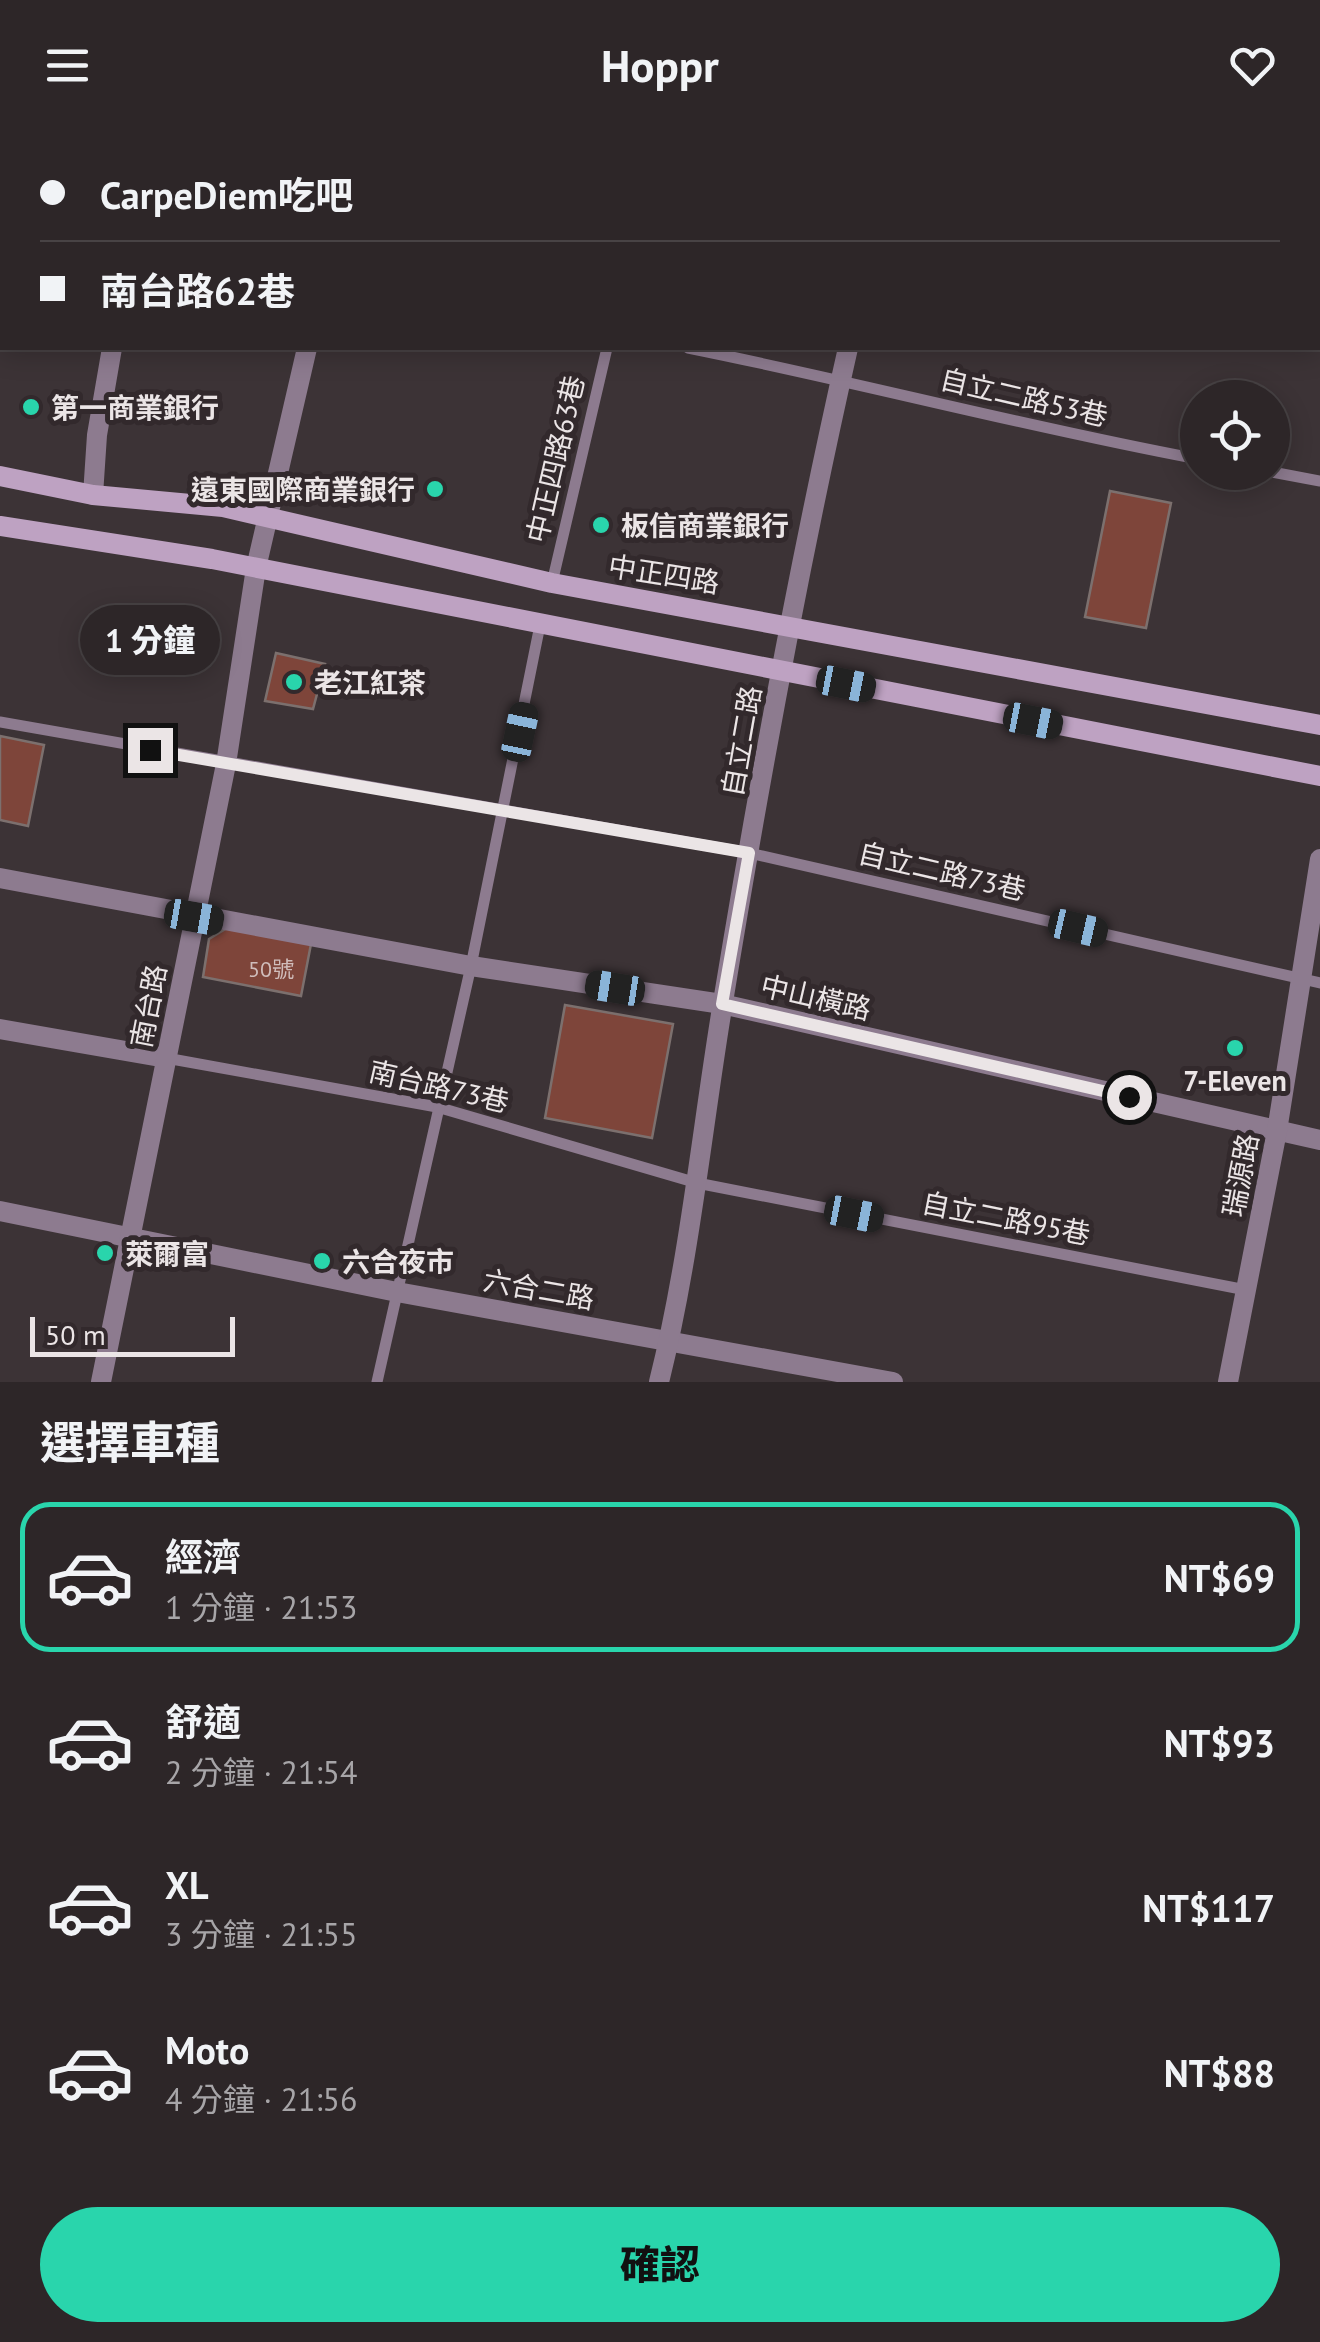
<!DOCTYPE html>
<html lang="zh-TW">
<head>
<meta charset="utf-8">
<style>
	:root { --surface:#2d2628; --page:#352e30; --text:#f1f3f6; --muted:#a7a5a8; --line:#484345; --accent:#29d5ac }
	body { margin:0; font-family:"PT Sans","Noto Sans TC",sans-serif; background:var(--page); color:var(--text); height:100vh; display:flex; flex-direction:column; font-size:38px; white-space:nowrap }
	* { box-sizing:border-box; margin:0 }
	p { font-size:32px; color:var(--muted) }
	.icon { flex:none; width:55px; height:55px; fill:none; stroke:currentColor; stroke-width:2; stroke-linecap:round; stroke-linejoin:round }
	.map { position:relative; height:1252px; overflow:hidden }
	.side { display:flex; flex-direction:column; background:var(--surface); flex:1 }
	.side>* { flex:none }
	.banner { position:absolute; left:0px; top:0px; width:1320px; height:220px; box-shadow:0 5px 25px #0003,0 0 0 2px var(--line); display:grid; align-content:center; height:220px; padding:0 40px; background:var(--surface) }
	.controls { position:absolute; left:1180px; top:250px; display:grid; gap:20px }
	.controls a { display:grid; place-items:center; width:110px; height:110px; border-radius:50%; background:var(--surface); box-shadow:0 5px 25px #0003,0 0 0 2px var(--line); font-size:50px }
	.scale { position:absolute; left:30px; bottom:25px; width:205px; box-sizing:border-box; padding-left:10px; border:5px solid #ebe5e6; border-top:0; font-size:28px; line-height:35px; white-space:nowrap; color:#ebe5e6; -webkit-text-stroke:8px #32292c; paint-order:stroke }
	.end { position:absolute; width:45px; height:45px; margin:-22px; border:12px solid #ebe5e6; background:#111; box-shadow:0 0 0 5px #111 }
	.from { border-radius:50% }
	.bubble { position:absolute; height:70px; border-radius:35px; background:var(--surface); box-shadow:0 5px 25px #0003,0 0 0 2px var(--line); font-size:32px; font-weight:800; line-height:70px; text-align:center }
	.car { position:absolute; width:30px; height:60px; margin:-30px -15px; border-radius:12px; box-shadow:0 0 8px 2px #0007; background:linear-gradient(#222 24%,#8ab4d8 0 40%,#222 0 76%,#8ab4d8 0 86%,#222 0) }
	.banner b { display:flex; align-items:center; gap:35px; height:95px; font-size:38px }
	.banner b+b { border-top:2px solid var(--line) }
	.banner i { width:25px; height:25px; background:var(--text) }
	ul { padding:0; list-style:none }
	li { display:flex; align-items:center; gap:30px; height:150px; margin:0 20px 15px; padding:0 20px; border:5px solid transparent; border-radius:30px }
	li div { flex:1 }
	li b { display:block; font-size:38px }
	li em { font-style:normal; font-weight:800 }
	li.selected { border-color:var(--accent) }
	li>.icon { width:90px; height:90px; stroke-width:1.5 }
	h2 { padding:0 40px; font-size:45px; line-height:120px }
	.cta { display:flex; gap:20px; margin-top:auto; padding:20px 40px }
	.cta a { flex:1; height:115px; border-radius:60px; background:var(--accent); color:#111; font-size:40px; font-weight:800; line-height:115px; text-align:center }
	header { display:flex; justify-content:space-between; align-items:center; height:130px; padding:0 40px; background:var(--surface); font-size:45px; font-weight:800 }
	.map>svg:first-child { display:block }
</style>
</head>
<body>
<header><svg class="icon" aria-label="menu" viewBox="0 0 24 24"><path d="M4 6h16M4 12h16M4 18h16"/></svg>Hoppr<svg class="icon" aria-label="heart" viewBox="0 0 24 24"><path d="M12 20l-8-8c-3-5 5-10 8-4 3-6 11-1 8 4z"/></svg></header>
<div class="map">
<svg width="1320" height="1252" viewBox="0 0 1320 1252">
	<rect width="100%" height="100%" fill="#3c3336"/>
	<g fill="#7e453a" stroke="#7c706e" stroke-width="2.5">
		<path d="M 1110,361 L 1171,373 L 1146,498 L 1085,487 Z"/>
		<path d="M 276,523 L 325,534 L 313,579 L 265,571 Z"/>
		<path d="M 0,606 L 44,615 L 28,696 L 0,690 Z"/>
		<path d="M 227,798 L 311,814 L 301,866 L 203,847 L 209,809 Z"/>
		<path d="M 565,875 L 673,894 L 652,1008 L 545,988 Z"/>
	</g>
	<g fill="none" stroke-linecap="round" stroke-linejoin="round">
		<g stroke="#8d7b8f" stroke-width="11">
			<path d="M 688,218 C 858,252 1026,297 1198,329"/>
			<path d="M 1272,342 L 1320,351"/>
			<path d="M 552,453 L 607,218"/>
			<path d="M 0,592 L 749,723 L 1320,853"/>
			<path d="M 166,928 L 437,977 L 697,1053 L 1246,1160"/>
			<path d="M 377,1252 L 471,836 L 540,495"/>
		</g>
		<g stroke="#8d7b8f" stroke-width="20">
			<path d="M 599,0 L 613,2"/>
			<path d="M 150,2 L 151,0"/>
			<path d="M 353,2 L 354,0"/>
			<path d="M 896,2 L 896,0"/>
			<path d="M 1318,142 L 1320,143"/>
			<path d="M 93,365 L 97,305 L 112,218"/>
			<path d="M 0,748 L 471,836 L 722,874 L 1320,1010"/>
			<path d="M 0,899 L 166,928"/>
			<path d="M 0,1081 L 397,1162 L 893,1252"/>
			<path d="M 101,1252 L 226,634 L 256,438 L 307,218"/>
			<path d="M 659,1252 C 690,1128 702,998 723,872 C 759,652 799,434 848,218"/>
			<path d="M 1228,1252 L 1277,1001 L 1320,729"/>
		</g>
		<g stroke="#bea2c2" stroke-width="20">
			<path d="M 0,346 L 93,365 L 223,377 L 552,453 L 1320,595"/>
			<path d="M 0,396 L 212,429 L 1320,646"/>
		</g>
	</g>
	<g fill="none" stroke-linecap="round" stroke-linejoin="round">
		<path stroke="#ebe5e6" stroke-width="12" d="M 150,620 L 749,723 L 722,874 L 1129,967"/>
	</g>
	<g fill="#29d5ac" stroke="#32292c" stroke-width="4">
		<circle cx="31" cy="277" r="10"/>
		<circle cx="435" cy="359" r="10"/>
		<circle cx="601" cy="395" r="10"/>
		<circle cx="294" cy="552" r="10"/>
		<circle cx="1235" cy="918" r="10"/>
		<circle cx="105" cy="1123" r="10"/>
		<circle cx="322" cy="1131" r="10"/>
	</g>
	<g text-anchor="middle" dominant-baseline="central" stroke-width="10" stroke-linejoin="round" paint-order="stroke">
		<g font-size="22" fill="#d0bdbb">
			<text x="271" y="839">50號</text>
		</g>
		<g font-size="28" fill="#ebe5e6" stroke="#32292c">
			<text transform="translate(1024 267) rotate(13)">自立二路53巷</text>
			<text transform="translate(555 329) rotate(-77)">中正四路63巷</text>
			<text transform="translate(664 444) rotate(9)">中正四路</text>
			<text transform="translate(741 611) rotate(-80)">自立二路</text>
			<text transform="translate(942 741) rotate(13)">自立二路73巷</text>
			<text transform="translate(816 867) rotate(13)">中山橫路</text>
			<text transform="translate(148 876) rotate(-79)">南台路</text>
			<text transform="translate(439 956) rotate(13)">南台路73巷</text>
			<text transform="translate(1240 1045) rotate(-79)">瑞源路</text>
			<text transform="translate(1006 1088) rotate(11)">自立二路95巷</text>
			<text transform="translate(539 1159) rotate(10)">六合二路</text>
		</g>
		<g font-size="28" font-weight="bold" fill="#ebe5e6" stroke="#32292c" text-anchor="start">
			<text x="51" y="277">第一商業銀行</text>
			<text x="415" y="359" text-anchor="end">遠東國際商業銀行</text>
			<text x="621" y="395">板信商業銀行</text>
			<text x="314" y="552">老江紅茶</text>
			<text x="1235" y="950" text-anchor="middle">7-Eleven</text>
			<text x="125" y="1123">萊爾富</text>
			<text x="342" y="1131">六合夜市</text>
		</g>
	</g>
</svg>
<div class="controls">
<a><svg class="icon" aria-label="locate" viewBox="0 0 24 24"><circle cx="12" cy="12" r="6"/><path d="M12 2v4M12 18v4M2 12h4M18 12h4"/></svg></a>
</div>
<div class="scale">50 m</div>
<i class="end from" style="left:1129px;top:967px"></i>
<i class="end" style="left:150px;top:620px"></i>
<div class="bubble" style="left:80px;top:475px;width:140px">1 分鐘</div>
<i class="car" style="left:846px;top:554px;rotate:101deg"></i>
<i class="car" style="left:1033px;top:591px;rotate:101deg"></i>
<i class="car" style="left:520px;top:602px;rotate:12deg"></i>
<i class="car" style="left:194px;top:787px;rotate:100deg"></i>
<i class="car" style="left:1078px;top:798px;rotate:103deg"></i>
<i class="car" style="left:615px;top:858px;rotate:279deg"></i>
<i class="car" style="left:854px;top:1084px;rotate:101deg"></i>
<div class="banner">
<b><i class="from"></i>CarpeDiem吃吧</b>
<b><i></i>南台路62巷</b>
</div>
</div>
<section class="side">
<h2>選擇車種</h2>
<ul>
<li class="selected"><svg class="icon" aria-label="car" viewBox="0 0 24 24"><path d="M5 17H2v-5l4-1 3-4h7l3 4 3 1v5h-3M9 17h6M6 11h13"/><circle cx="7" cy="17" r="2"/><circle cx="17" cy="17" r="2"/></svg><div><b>經濟</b><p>1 分鐘 · 21:53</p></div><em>NT$69</em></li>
<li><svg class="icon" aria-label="car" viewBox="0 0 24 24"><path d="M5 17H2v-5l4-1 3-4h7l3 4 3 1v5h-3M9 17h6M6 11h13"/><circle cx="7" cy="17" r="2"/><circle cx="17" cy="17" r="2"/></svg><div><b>舒適</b><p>2 分鐘 · 21:54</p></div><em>NT$93</em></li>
<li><svg class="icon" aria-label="car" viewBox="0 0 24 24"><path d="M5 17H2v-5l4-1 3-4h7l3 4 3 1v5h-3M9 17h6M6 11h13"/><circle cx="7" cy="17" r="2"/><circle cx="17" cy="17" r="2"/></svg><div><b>XL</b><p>3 分鐘 · 21:55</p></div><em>NT$117</em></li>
<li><svg class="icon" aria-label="car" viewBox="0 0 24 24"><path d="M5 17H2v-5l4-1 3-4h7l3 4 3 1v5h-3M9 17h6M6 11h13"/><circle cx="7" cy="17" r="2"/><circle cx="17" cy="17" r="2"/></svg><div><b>Moto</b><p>4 分鐘 · 21:56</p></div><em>NT$88</em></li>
</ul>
<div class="cta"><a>確認</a></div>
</section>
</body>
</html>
